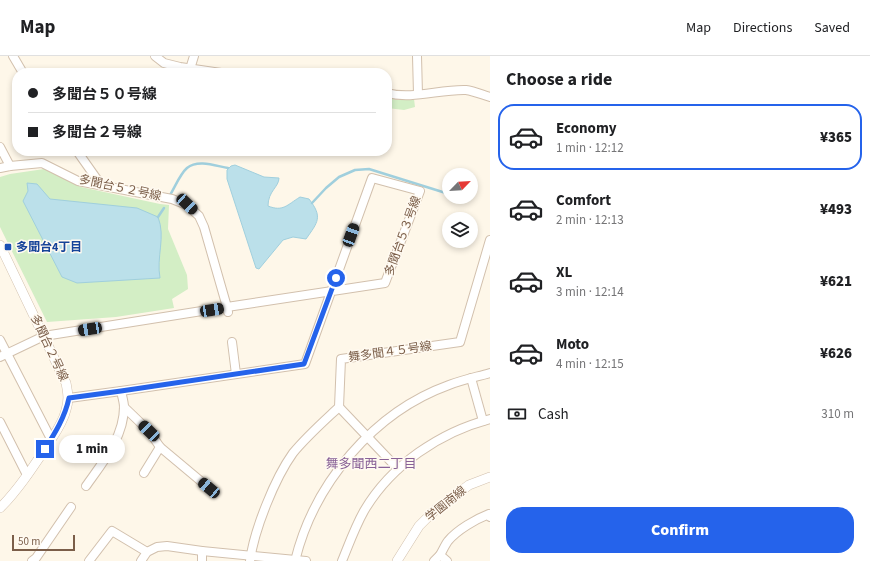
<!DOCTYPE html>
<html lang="en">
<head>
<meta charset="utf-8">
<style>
	:root { --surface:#fff; --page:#f2f2f2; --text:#202124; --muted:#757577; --line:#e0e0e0; --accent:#2563eb }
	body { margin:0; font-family:"Source Sans 3","Noto Sans JP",sans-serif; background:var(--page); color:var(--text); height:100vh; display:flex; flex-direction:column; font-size:15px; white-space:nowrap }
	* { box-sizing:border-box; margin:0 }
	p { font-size:13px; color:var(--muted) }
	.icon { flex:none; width:22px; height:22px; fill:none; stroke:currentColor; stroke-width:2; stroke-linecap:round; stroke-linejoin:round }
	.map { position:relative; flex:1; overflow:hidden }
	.drawer { display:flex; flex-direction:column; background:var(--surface); width:380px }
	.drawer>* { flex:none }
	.hud { position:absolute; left:12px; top:12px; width:380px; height:88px; border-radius:16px; box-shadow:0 2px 6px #0003; display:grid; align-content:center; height:88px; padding:0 16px; background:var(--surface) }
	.needle { width:26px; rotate:65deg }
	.controls { position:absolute; left:442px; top:112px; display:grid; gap:8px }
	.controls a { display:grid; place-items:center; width:36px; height:36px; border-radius:50%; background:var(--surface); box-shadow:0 2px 6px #0003; font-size:20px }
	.scale { position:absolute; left:12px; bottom:10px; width:63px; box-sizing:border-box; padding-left:4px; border:2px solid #7b5e49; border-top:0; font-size:11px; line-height:14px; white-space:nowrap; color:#7b5e49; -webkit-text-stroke:3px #fffaf1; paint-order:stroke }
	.end { position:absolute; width:18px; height:18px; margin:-9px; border:5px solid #2563eb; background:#fff; box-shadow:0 0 0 2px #fff }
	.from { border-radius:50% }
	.bubble { position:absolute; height:28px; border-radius:14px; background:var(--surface); box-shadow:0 2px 6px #0003; font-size:13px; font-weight:800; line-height:28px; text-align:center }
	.car { position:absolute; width:12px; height:24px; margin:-12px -6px; border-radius:5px; box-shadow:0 0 3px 1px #0007; background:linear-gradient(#222 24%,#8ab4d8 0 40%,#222 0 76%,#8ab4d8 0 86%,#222 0) }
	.hud b { display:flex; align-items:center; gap:14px; height:38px; font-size:15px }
	.hud b+b { border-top:1px solid var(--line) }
	.hud i { width:10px; height:10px; background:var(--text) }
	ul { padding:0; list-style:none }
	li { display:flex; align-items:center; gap:12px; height:66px; margin:0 8px 6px; padding:0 8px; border:2px solid transparent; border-radius:16px }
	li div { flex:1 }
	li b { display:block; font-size:15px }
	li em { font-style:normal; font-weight:800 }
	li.selected { border-color:var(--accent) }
	li>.icon { width:36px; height:36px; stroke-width:1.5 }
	h2 { padding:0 16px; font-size:18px; line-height:48px }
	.pay { display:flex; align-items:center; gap:10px; height:44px; padding:0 16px; font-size:15px }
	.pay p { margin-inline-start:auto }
	.primary-button { display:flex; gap:8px; margin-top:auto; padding:8px 16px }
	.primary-button a { flex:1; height:46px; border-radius:16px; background:var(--accent); color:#fff; font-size:16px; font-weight:800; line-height:46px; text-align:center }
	header { display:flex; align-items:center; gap:24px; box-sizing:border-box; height:56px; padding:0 20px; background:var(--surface); border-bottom:1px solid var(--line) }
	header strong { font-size:19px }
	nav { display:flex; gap:22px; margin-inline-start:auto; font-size:14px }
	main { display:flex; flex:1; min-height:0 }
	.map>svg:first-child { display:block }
</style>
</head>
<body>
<header>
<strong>Map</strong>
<nav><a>Map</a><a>Directions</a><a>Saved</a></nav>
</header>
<main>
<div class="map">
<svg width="490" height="505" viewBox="0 0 490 505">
	<rect width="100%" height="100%" fill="#fef7e9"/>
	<g fill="#d3eec5">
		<path d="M 387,42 L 398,44 L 414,43 L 415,51 L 404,54 L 387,52 Z"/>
		<path d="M 44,113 L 81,131 L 160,148 L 169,149 L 168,173 L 187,219 L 188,233 L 172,243 L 174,252 L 116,261 L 47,266 L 0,171 L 0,121 L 10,118 Z"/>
	</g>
	<g fill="#bbe0ea" stroke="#a0cfdd">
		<path d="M 235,109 L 264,121 L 279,122 C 279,131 268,135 268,150 C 283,156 287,149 300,141 L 309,143 C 323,161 318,166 306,183 L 293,181 L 283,184 L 259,213 L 256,212 L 227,123 L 227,114 L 231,110 Z"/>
		<path d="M 27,127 L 37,128 L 50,143 L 137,152 L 158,161 C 166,181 156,201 160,222 L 77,227 L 62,221 L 23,145 L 28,135 Z"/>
	</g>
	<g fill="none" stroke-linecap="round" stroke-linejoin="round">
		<g stroke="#a0cfdd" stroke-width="2.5">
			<path d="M 170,139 C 175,131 180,118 187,112 C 198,103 216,110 228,112"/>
			<path d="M 312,147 L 326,132 L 339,121 L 355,114 L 369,113 L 449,138"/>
			<path d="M 158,161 L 164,152"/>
		</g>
		<g stroke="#d2c0ad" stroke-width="10">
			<g id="minor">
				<path d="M 13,0 L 23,17"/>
				<path d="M 155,0 L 164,7 L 180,11 L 221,17"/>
				<path d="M 417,0 L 418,38"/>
				<path d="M 190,13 L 194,0"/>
				<path d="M 387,37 C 412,44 440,33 466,34 C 474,35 483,39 490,41"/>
				<path d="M 0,91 L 10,110"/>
				<path d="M 77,95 L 101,129"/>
				<path d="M 0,112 L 10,110 L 42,107 L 78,125 L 172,143 L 187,149 L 199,160 L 204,171 L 227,251 L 385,227 L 420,135 L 372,122 L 305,308 L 121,335 L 69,342"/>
				<path d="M 0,284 L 51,383"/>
				<path d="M 232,286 L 236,318"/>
				<path d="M 0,301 L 44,280 L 227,251 L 228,256"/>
				<path d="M 471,322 L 483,365"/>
				<path d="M 124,351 L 149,375 L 160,391 L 209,432"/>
				<path d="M 339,351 L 398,413"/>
				<path d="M 0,366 L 27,419"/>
				<path d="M 144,417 L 160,391"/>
				<path d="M 86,430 C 103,406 124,381 124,351 C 124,346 122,340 121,335"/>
				<path d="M 440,499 C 443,494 445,489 448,485 C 457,474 476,463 489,458 L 490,461"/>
				<path d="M 32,505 L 36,502 L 71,451"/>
				<path d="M 89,505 L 112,475 L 147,496"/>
				<path d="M 141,505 L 147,496 L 157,491 L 167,490 L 202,495 L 306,505"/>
				<path d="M 202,505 L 202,495"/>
				<path d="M 250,505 C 254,474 275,422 293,397 C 307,380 323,366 339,351 L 341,303 L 460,286 L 490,184"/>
				<path d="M 295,505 C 314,427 374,356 449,329 C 462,324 476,321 490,317"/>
				<path d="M 342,505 C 349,488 355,471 364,455 C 391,409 440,376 490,363"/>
				<path d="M 434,505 L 440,499 L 447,505"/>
			</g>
		</g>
		<g stroke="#d2c0ad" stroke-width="10">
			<g id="tertiary">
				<path d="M 0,189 L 66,327 C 68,337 69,344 66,354 C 63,367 54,379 47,390 C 33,411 18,434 0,452"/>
				<path d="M 397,505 L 419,470 L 435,454 L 469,429 L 490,421"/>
			</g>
		</g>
		<use href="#minor" stroke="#fff" stroke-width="8"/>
		<use href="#tertiary" stroke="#fff" stroke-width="9"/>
	</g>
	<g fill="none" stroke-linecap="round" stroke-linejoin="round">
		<path stroke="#2563eb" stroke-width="5" d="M 45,393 C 55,377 65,361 69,342 L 121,335 L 304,308 L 336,222"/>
	</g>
	<rect fill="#1a4fb4" stroke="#fffaf1" stroke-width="1.5" x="4" y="187" width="8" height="8" rx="2"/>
	<g text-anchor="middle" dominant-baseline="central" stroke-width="3" stroke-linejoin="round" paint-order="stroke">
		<g font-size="12" fill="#7b5e49" stroke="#fffaf1">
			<text transform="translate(120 132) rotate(12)">多聞台５２号線</text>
			<text transform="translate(403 180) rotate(-70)">多聞台５３号線</text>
			<text transform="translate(49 292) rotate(65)">多聞台２号線</text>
			<text transform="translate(390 296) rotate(-8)">舞多聞４５号線</text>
			<text transform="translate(446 448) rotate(-39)">学園南線</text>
		</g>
		<g font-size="12" font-weight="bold" fill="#164399" stroke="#fffaf1" text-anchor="start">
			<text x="16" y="191">多聞台4丁目</text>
		</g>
		<g font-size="13" fill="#896297" stroke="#fffaf1">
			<text x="371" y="408">舞多聞西二丁目</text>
		</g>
	</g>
</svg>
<div class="controls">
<a><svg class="needle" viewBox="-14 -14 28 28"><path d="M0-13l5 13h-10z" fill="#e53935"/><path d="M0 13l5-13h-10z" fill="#757577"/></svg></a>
<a><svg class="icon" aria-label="layers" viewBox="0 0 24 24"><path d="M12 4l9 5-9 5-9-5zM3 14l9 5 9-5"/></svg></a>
</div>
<div class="scale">50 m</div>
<i class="end from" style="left:336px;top:222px"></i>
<i class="end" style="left:45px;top:393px"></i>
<div class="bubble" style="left:59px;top:379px;width:66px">1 min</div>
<i class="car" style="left:187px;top:148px;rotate:133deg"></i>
<i class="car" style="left:351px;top:179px;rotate:20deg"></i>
<i class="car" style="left:212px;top:254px;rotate:81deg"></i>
<i class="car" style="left:90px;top:273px;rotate:261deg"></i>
<i class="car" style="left:149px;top:375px;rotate:314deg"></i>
<i class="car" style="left:209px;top:432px;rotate:310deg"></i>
<div class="hud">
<b><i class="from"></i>多聞台５０号線</b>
<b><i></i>多聞台２号線</b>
</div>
</div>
<section class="drawer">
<h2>Choose a ride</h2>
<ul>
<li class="selected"><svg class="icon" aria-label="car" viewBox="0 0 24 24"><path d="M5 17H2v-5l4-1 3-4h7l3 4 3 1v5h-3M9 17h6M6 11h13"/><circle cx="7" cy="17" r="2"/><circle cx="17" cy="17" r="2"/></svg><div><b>Economy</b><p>1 min · 12:12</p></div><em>¥365</em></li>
<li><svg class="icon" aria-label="car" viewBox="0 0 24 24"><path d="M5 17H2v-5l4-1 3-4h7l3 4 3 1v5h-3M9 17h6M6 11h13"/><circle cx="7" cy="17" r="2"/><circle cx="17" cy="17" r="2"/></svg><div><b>Comfort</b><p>2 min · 12:13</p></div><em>¥493</em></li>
<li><svg class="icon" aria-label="car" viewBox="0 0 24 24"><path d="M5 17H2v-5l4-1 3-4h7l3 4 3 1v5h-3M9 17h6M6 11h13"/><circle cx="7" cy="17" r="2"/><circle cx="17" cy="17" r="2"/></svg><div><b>XL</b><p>3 min · 12:14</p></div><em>¥621</em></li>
<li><svg class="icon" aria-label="car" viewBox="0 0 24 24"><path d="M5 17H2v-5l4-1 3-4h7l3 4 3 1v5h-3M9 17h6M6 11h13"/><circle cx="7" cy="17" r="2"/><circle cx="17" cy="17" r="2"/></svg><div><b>Moto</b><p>4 min · 12:15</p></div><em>¥626</em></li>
</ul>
<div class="pay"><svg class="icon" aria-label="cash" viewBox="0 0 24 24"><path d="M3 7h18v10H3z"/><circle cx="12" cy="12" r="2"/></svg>Cash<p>310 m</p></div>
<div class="primary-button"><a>Confirm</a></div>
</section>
</main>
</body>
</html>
